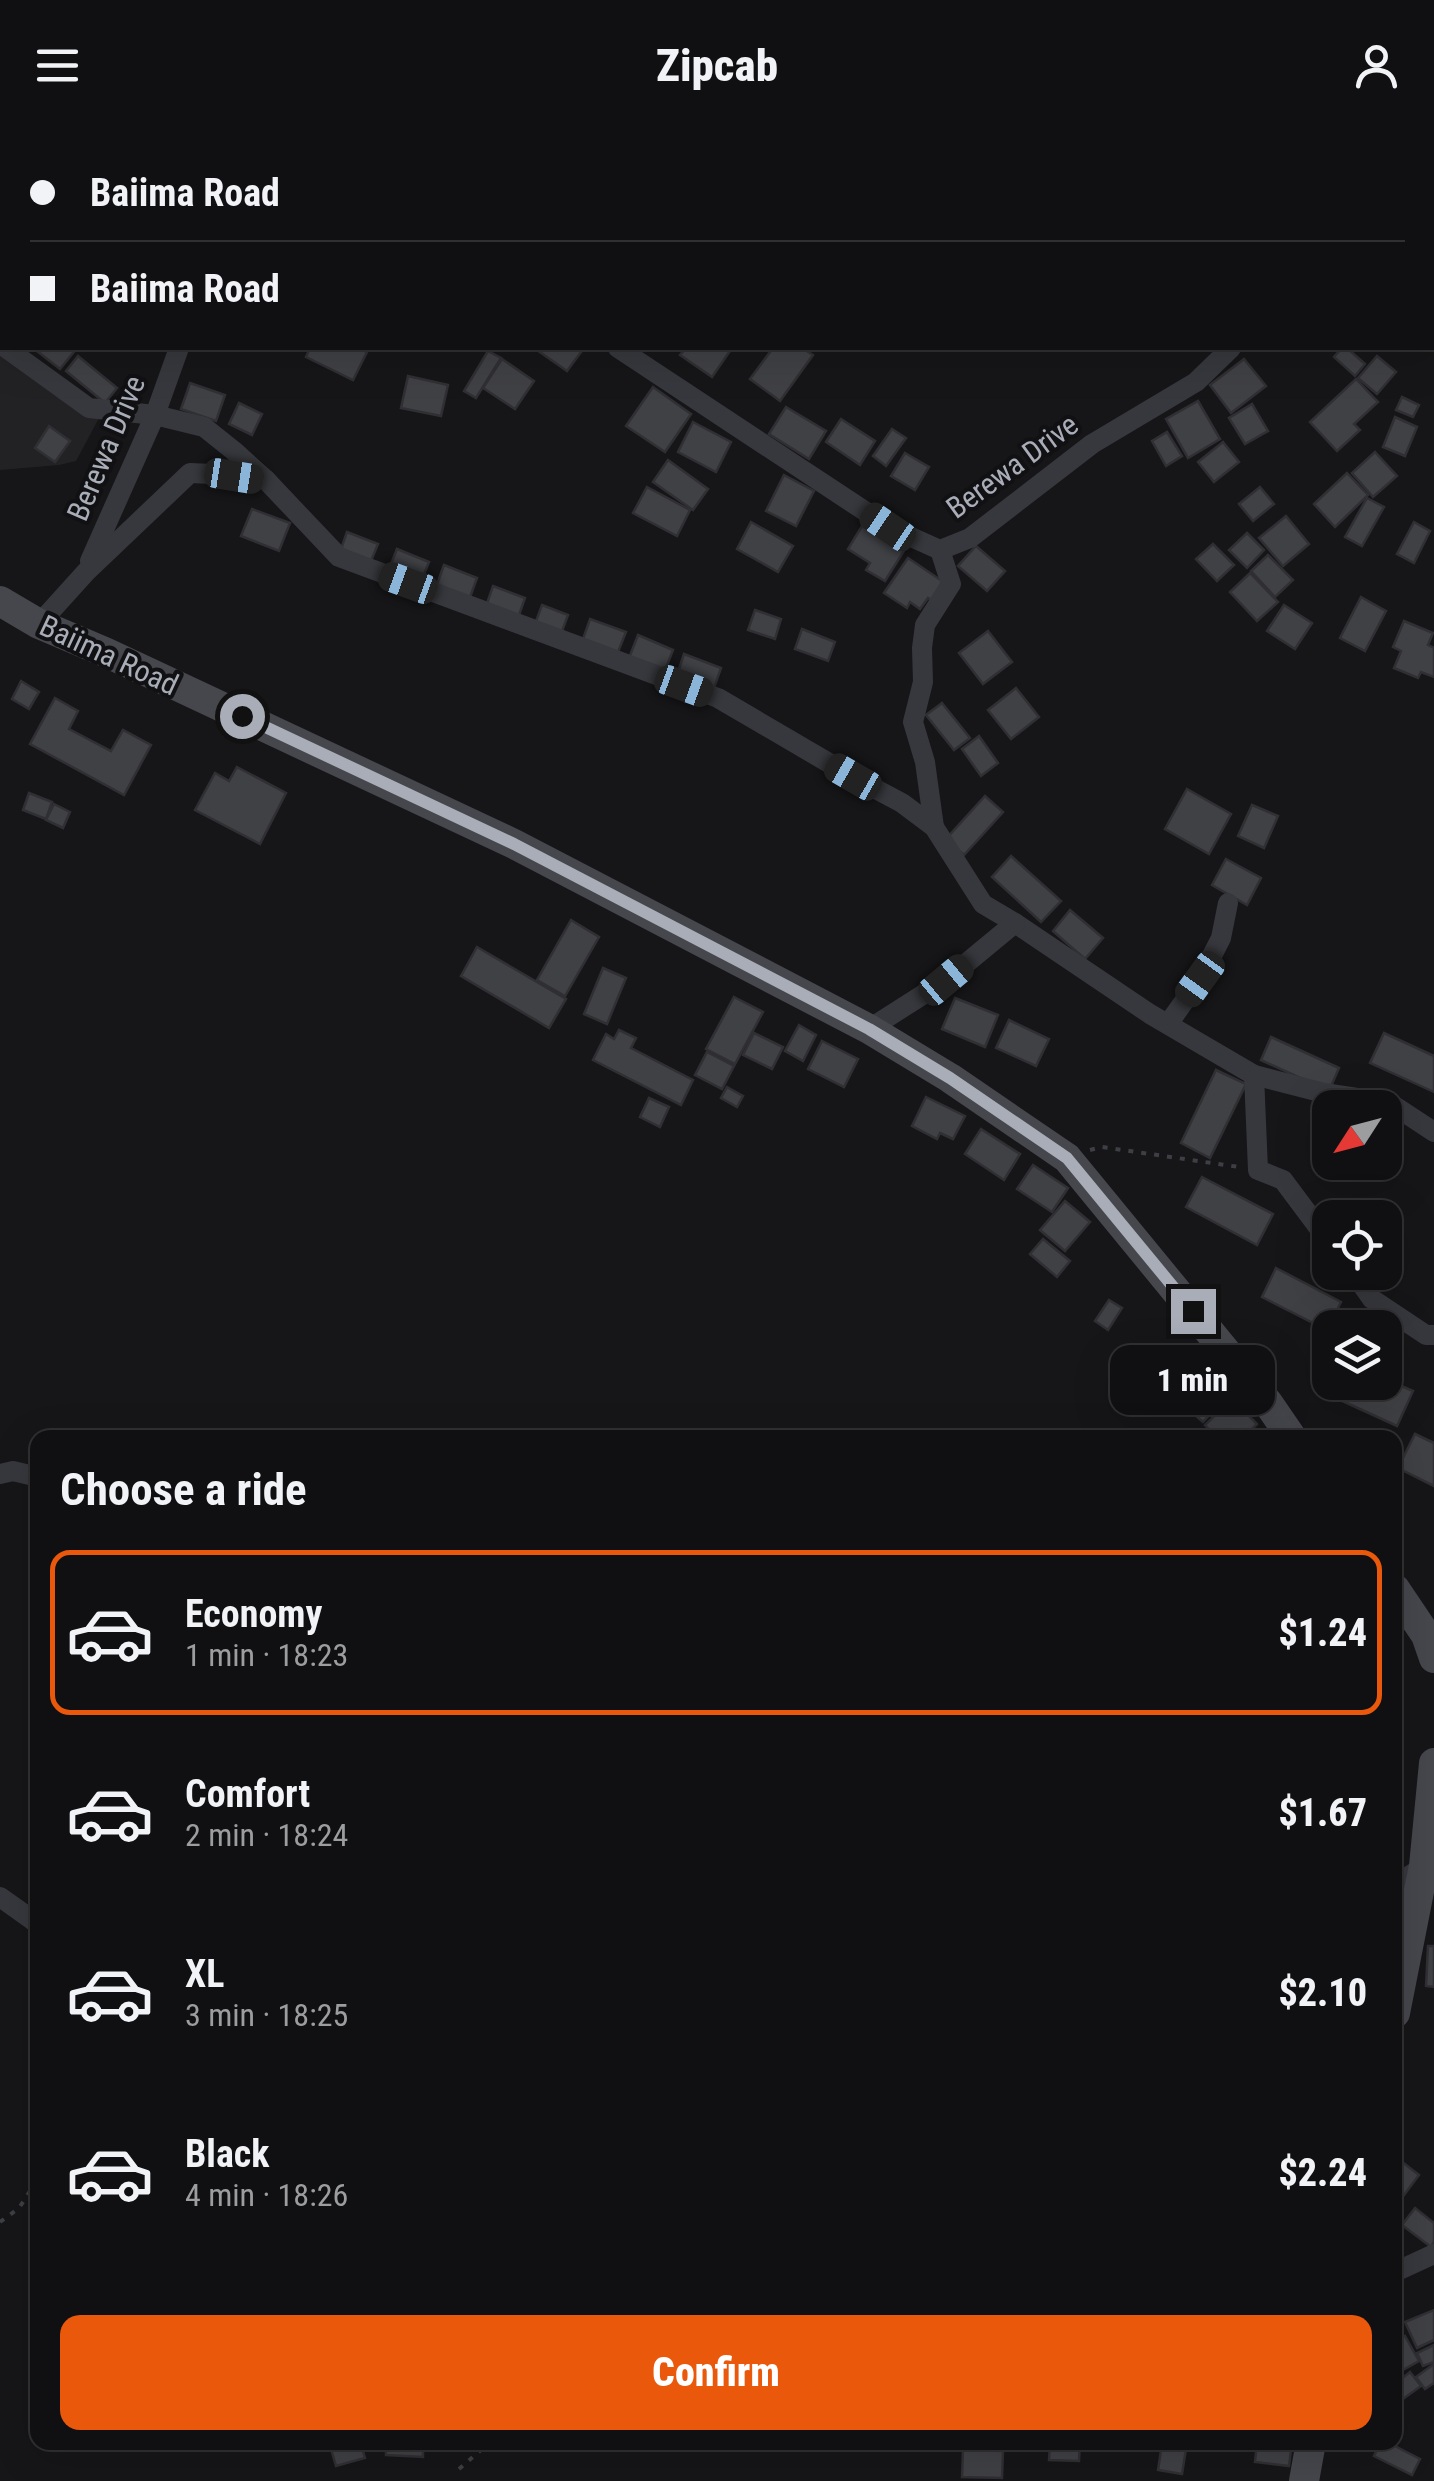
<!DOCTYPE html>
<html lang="en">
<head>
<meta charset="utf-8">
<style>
	:root { --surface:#101012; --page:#1e1e20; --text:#f1f3f6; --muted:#9c9d9f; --line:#303032; --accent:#ea580c }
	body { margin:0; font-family:"Roboto Condensed",sans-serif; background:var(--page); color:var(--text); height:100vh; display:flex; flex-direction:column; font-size:38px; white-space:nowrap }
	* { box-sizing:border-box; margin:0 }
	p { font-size:32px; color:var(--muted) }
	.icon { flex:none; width:55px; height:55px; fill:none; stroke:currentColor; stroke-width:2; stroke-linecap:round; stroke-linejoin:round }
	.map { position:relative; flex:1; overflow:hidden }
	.sheet { position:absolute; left:30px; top:1300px; width:1372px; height:1020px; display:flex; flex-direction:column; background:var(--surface); border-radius:20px; box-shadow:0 10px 40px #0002,0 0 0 2px var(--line) }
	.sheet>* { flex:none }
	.top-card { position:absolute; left:0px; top:0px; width:1435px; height:220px; box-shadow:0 10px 40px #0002,0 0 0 2px var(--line); display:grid; align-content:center; height:220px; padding:0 30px; background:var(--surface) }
	.needle { width:65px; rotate:234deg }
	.controls { position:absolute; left:1312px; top:960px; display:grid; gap:20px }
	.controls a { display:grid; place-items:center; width:90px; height:90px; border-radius:20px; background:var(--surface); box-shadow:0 10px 40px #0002,0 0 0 2px var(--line); font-size:50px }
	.end { position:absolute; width:45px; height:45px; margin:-22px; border:12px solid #a8adb8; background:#111; box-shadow:0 0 0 5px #111 }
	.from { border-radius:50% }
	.bubble { position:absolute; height:70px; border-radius:20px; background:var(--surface); box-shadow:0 10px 40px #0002,0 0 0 2px var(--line); font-size:32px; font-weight:800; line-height:70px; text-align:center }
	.car { position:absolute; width:30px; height:60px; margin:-30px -15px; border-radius:12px; box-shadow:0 0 8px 2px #0007; background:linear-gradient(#222 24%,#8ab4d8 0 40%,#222 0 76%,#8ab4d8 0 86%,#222 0) }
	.top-card b { display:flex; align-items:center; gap:35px; height:95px; font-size:38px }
	.top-card b+b { border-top:2px solid var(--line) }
	.top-card i { width:25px; height:25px; background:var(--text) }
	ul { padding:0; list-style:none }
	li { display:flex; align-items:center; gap:30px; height:165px; margin:0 20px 15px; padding:0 10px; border:5px solid transparent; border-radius:20px }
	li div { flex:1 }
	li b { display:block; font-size:38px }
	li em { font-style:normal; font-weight:800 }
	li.current { border-color:var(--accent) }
	li>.icon { width:90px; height:90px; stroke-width:1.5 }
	h2 { padding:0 30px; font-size:45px; line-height:120px }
	.cta { display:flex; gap:20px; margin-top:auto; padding:20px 30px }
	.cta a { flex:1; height:115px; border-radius:20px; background:var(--accent); color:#fff; font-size:40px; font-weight:800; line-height:115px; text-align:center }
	header { display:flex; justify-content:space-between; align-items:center; height:130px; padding:0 30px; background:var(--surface); font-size:45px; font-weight:800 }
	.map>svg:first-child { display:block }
</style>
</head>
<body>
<header><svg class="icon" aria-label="menu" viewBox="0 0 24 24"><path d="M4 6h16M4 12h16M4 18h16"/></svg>Zipcab<svg class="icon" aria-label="person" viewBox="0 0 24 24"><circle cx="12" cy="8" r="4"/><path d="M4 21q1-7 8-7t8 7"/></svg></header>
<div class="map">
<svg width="1434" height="2351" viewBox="0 0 1434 2351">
	<rect width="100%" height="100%" fill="#161618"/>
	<path fill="#222225" d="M 0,218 L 99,288 L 76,331 L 59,335 L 0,340 Z"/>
	<g fill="#404145" stroke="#303034" stroke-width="2.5">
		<path d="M 33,218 L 77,218 L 60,239 Z"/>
		<path d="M 310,218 L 358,218 L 367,222 L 353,250 L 306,227 Z"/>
		<path d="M 534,218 L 584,218 L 567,241 Z"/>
		<path d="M 686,218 L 732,218 L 712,247 L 680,225 Z"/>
		<path d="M 773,218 L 802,218 L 813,225 L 780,271 L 750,249 Z"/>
		<path d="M 1342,218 L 1347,218 L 1365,234 L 1355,246 L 1334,227 Z"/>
		<path d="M 488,221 L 501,228 L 476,268 L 464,261 Z"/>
		<path d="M 78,226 L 117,258 L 105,273 L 66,241 Z"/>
		<path d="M 1377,226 L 1396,242 L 1377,264 L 1358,248 Z"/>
		<path d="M 502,229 L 534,251 L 515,279 L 483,258 Z"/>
		<path d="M 1244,229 L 1266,256 L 1231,283 L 1210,255 Z"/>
		<path d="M 408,246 L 448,255 L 441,286 L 401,278 Z"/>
		<path d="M 1356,249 L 1378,272 L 1354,294 L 1360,300 L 1337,321 L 1310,292 Z"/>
		<path d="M 190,253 L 225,265 L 216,291 L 181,279 Z"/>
		<path d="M 653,257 L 691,284 L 665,322 L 626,296 Z"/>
		<path d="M 1402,267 L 1419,275 L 1413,287 L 1396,280 Z"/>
		<path d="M 1198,271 L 1220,309 L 1188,328 L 1166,289 Z"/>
		<path d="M 239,273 L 262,284 L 252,305 L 229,294 Z"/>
		<path d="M 1252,274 L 1268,301 L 1245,314 L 1229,288 Z"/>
		<path d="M 786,277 L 826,301 L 809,329 L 769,304 Z"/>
		<path d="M 1395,287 L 1417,297 L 1405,326 L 1383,317 Z"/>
		<path d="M 841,289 L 875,311 L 860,335 L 826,312 Z"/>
		<path d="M 693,292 L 731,312 L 716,342 L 678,322 Z"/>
		<path d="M 49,296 L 70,311 L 55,332 L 35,318 Z"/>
		<path d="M 892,299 L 906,308 L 886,336 L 873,326 Z"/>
		<path d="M 1167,302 L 1182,326 L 1166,336 L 1152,311 Z"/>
		<path d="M 1223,312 L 1239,332 L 1214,352 L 1198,332 Z"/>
		<path d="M 1375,322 L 1397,346 L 1373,367 L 1352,343 Z"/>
		<path d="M 905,323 L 929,337 L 915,360 L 891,346 Z"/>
		<path d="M 668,330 L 708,359 L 693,380 L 653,352 Z"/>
		<path d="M 1347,343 L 1368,365 L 1335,397 L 1314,374 Z"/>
		<path d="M 784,345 L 814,361 L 796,396 L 766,381 Z"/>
		<path d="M 647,357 L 690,380 L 677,406 L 633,383 Z"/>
		<path d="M 1260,357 L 1274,374 L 1253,391 L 1239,374 Z"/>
		<path d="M 1367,368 L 1384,377 L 1362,416 L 1345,407 Z"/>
		<path d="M 252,379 L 290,393 L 279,421 L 241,406 Z"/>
		<path d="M 1286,386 L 1309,414 L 1283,436 L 1259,408 Z"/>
		<path d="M 865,391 L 907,416 L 885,451 L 866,440 L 870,433 L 848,419 Z"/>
		<path d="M 751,392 L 793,416 L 778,442 L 737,419 Z"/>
		<path d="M 1414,392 L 1430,401 L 1414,433 L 1397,424 Z"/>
		<path d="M 347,402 L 378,414 L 371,431 L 341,419 Z"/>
		<path d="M 1247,403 L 1264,420 L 1247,438 L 1229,420 Z"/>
		<path d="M 1213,414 L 1234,435 L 1217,451 L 1196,429 Z"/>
		<path d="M 976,416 L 1005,441 L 987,461 L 958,436 Z"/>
		<path d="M 397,419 L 429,432 L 421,452 L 389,439 Z"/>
		<path d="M 1268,425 L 1293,450 L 1275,467 L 1251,441 Z"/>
		<path d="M 908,428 L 945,453 L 933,471 L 928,468 L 920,479 L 910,472 L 907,478 L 884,463 Z"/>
		<path d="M 444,435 L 477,448 L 469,470 L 436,457 Z"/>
		<path d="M 1250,443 L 1278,472 L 1257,491 L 1230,462 Z"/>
		<path d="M 493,456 L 525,468 L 518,488 L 486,476 Z"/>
		<path d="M 1361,467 L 1386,481 L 1365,521 L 1340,508 Z"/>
		<path d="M 542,475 L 568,485 L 561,504 L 535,494 Z"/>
		<path d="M 1284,475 L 1312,493 L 1295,519 L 1267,501 Z"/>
		<path d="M 755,480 L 781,489 L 775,509 L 748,500 Z"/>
		<path d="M 590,489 L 626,502 L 618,522 L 583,509 Z"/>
		<path d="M 1404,491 L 1433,503 L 1428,515 L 1434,518 L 1434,547 L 1421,542 L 1418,548 L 1394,538 L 1401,521 L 1393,517 Z"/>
		<path d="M 802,499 L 835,512 L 828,531 L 795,519 Z"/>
		<path d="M 988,501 L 1012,532 L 983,554 L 959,523 Z"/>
		<path d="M 638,505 L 673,520 L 664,543 L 629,528 Z"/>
		<path d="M 684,524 L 721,538 L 714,558 L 677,545 Z"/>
		<path d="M 21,551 L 39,562 L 29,579 L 12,569 Z"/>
		<path d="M 1016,558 L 1039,587 L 1011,609 L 988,580 Z"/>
		<path d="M 55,568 L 78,581 L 69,599 L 111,621 L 123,600 L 151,615 L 124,665 L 30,614 Z"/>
		<path d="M 942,573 L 970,608 L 954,620 L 926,585 Z"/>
		<path d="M 979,606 L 998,633 L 981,646 L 962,619 Z"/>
		<path d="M 237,637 L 286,663 L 260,714 L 195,680 L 215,643 L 229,651 Z"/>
		<path d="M 1187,659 L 1231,684 L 1209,724 L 1165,699 Z"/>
		<path d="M 29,663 L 52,672 L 46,689 L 23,680 Z"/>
		<path d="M 985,666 L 1003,682 L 964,725 L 946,709 Z"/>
		<path d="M 54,674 L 70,682 L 63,698 L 46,690 Z"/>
		<path d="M 1252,675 L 1278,686 L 1264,718 L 1238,706 Z"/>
		<path d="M 1011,726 L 1061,771 L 1041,792 L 992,747 Z"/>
		<path d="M 1226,729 L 1261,748 L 1247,775 L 1212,755 Z"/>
		<path d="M 1070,780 L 1103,808 L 1085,829 L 1053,801 Z"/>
		<path d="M 571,790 L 599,807 L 565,866 L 537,850 Z"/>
		<path d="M 477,817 L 566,869 L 549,898 L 461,846 Z"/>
		<path d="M 603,838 L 626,848 L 607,894 L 584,884 Z"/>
		<path d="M 734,867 L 763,882 L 735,934 L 706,919 Z"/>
		<path d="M 955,868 L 998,885 L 985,917 L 942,899 Z"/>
		<path d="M 1009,890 L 1049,909 L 1036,936 L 996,918 Z"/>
		<path d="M 799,895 L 816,905 L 803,931 L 785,921 Z"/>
		<path d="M 619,900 L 636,908 L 631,918 L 693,950 L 681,975 L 593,930 L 606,904 L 614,909 Z"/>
		<path d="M 754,903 L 783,917 L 772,939 L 743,925 Z"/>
		<path d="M 1384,903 L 1434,926 L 1434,962 L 1370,933 Z"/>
		<path d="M 1271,907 L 1339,938 L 1329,961 L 1261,930 Z"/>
		<path d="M 822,911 L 858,929 L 844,957 L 808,939 Z"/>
		<path d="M 707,922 L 734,936 L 722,959 L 695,945 Z"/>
		<path d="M 1216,940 L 1246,954 L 1210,1028 L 1181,1013 Z"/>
		<path d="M 727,957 L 743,966 L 737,977 L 721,968 Z"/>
		<path d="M 926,967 L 965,986 L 953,1009 L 940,1003 L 937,1009 L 912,996 Z"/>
		<path d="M 649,968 L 669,977 L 660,997 L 640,987 Z"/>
		<path d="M 981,999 L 1020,1024 L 1004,1050 L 965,1024 Z"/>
		<path d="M 1033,1035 L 1068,1058 L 1052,1082 L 1017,1059 Z"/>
		<path d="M 1202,1047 L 1273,1084 L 1257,1115 L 1186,1077 Z"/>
		<path d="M 1065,1071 L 1090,1092 L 1065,1121 L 1040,1100 Z"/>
		<path d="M 1043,1109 L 1070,1131 L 1057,1147 L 1030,1124 Z"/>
		<path d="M 1276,1138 L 1341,1172 L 1327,1200 L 1262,1167 Z"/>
		<path d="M 1109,1170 L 1122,1178 L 1108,1200 L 1095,1191 Z"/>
		<path d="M 1210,1242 L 1231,1261 L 1203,1292 L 1181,1273 Z"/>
		<path d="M 1154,1246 L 1174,1261 L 1164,1274 L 1144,1259 Z"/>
		<path d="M 1385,1249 L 1413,1261 L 1397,1296 L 1325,1263 L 1330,1251 L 1385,1252 Z"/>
		<path d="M 1232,1269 L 1257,1294 L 1243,1308 L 1217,1308 L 1205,1295 Z"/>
		<path d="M 1415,1304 L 1434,1313 L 1434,1356 L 1398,1338 Z"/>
		<path d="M 1428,1816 L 1434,1816 L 1434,1857 L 1426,1856 Z"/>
		<path d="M 1401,2031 L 1419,2045 L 1404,2065 L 1395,2059 L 1395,2038 Z"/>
		<path d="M 1415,2078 L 1434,2093 L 1434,2112 L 1431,2117 L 1402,2095 Z"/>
		<path d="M 1434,2180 L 1434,2210 L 1417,2218 L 1405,2192 Z"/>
		<path d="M 1405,2206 L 1419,2231 L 1401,2241 L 1395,2229 L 1395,2212 Z"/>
		<path d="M 1434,2215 L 1434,2232 L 1423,2236 L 1417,2223 Z"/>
		<path d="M 1434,2234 L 1434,2253 L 1425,2259 L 1416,2247 Z"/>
		<path d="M 1410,2242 L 1421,2256 L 1396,2274 L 1395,2254 Z"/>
		<path d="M 329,2312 L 360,2312 L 365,2328 L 336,2336 Z"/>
		<path d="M 386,2312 L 423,2312 L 423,2327 L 386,2325 Z"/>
		<path d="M 1050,2312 L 1080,2312 L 1079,2331 L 1049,2330 Z"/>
		<path d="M 1257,2312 L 1292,2312 L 1289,2336 L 1255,2332 Z"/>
		<path d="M 1381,2312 L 1387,2312 L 1420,2329 L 1412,2345 L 1374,2326 Z"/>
		<path d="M 1162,2314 L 1186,2319 L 1182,2344 L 1158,2340 Z"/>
		<path d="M 963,2320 L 1003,2321 L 1002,2348 L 962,2347 Z"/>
	</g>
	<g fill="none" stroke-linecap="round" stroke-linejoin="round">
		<g stroke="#3d3f44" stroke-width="4" stroke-dasharray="5 8" stroke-linecap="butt">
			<path d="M 471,0 L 472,2"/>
			<path d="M 1090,1020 L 1102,1017 L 1239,1037"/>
			<path d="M 0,2092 L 19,2078 L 38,2049"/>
			<path d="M 459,2339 L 490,2312"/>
		</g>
		<g stroke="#37383d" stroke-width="20">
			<path d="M 1426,2 L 1427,0"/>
			<path d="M 6,218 L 89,278 L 155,285 L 204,297 L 234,321 L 266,350"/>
			<path d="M 618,218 L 889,397 L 940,420 L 970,408 L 1092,314 L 1196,252 L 1231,218"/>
			<path d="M 90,431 L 155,285 L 179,218"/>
			<path d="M 39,494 L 86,442 L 190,343 L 234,345 L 266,350 L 339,427 L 718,568 L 853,647 L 902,673 L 934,697 L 983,774 L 1015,793 L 1150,884 L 1254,945 L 1258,1040 L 1283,1050 L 1330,1113"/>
			<path d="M 934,697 L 925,632 L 913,592 L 923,552 L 922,518 L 925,495 L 951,454 L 940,420"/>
			<path d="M 1168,894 L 1200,849 L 1221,808 L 1228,773"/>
			<path d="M 869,899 L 946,850 L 1015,793"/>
			<path d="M 1254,945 L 1324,963 L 1390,973 L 1434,1002"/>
			<path d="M 1353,1142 L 1372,1169 L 1426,1205 L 1434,1205"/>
			<path d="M 0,1344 L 13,1341 L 38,1347"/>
			<path d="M 1395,1755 L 1424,1736"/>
			<path d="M 0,1767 L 38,1794"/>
			<path d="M 1395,2142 L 1434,2124"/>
		</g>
		<g stroke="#45474d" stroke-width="30">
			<path d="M 0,471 L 39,494 L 107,523 L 514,714 L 869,899 L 950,948 L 1067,1028 L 1268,1273 L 1292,1308"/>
			<path d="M 1395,1459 L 1426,1505 L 1434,1528"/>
			<path d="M 1395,1883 L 1424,1736 L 1434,1633"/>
			<path d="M 1304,2351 L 1311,2312"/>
		</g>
	</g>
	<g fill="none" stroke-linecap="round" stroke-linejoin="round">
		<path stroke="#a8adb8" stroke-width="12" d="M 242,586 L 514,714 L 869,899 L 950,948 L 1067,1028 L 1193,1181"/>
	</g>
	<g text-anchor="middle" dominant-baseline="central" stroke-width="8" stroke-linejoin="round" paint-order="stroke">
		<g font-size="30" fill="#a8adb8" stroke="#111113">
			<text transform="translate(106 318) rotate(-67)">Berewa Drive</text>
			<text transform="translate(1012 336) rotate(-36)">Berewa Drive</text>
			<text transform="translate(109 525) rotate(25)">Baiima Road</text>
		</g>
	</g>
</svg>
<div class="controls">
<a><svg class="needle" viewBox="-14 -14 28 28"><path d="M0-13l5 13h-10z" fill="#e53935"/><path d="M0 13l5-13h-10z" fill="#9c9d9f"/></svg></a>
<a><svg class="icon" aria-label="locate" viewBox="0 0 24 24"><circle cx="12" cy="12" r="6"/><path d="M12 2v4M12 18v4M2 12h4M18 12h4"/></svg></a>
<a><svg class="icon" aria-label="layers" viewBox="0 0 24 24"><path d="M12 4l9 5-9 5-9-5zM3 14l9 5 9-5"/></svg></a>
</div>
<i class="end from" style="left:242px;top:586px"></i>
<i class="end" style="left:1193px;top:1181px"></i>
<div class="bubble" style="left:1110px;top:1215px;width:165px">1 min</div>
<i class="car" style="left:234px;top:346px;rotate:99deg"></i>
<i class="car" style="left:888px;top:397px;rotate:304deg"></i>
<i class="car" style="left:408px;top:453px;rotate:290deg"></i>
<i class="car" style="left:684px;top:556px;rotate:110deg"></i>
<i class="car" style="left:853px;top:647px;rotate:300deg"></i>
<i class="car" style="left:1200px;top:849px;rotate:216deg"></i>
<i class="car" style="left:946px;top:850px;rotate:50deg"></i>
<div class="top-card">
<b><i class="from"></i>Baiima Road</b>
<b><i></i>Baiima Road</b>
</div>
<section class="sheet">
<h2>Choose a ride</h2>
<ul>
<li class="current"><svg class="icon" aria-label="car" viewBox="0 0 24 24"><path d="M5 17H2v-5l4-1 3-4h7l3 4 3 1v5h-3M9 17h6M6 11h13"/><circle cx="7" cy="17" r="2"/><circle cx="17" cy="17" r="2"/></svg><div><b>Economy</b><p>1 min · 18:23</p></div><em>$1.24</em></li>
<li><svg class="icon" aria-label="car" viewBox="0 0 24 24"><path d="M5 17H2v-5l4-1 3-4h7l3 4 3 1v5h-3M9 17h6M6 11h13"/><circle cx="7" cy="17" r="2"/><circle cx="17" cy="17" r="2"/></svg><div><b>Comfort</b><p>2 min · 18:24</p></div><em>$1.67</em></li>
<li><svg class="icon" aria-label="car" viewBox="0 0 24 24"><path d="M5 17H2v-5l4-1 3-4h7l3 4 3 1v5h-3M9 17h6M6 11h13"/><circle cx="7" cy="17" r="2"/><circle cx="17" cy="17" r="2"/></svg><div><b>XL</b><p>3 min · 18:25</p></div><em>$2.10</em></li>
<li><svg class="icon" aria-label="car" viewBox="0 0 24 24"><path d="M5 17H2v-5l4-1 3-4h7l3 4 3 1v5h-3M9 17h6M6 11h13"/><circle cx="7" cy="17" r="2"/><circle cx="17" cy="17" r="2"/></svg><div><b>Black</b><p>4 min · 18:26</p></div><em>$2.24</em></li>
</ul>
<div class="cta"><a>Confirm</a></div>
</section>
</div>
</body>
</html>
